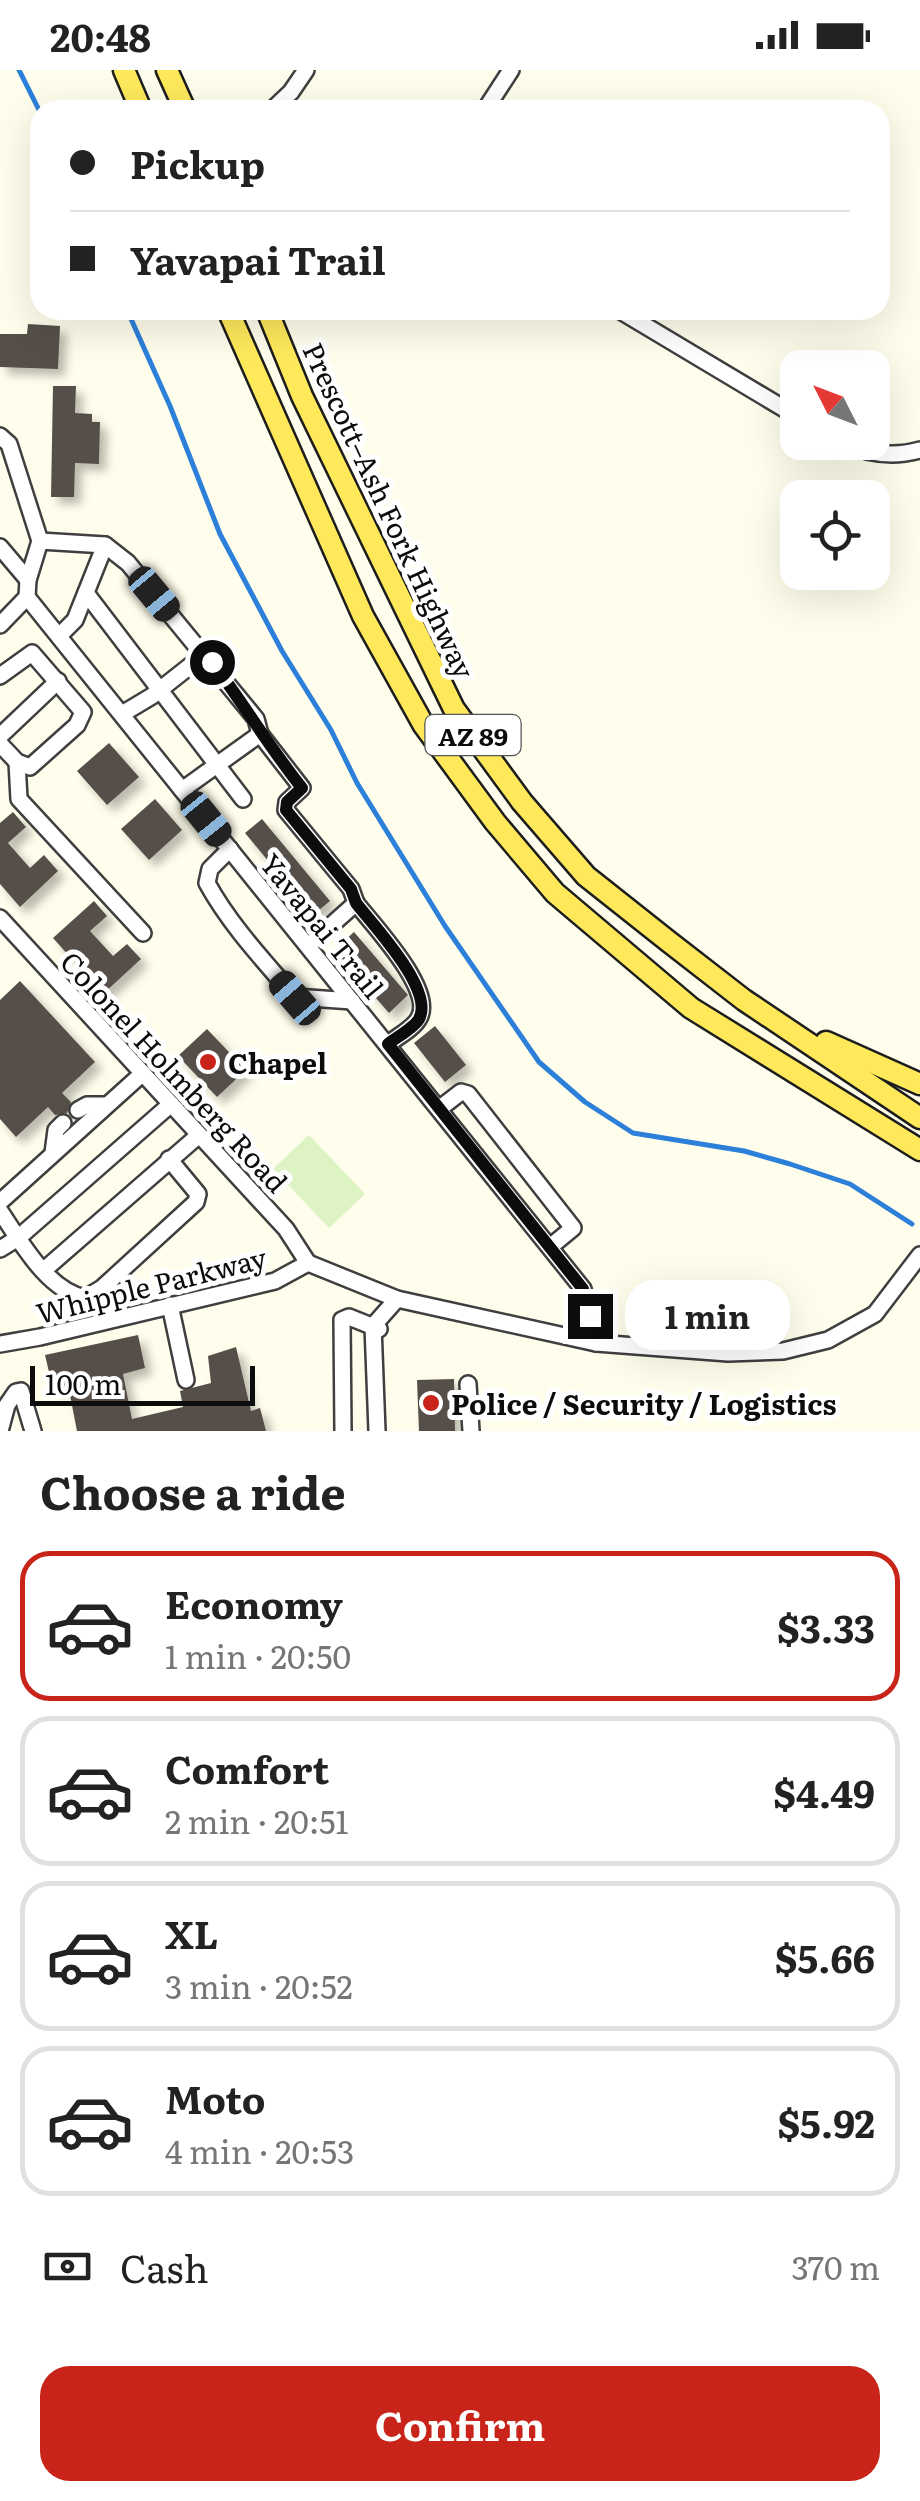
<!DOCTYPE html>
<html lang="en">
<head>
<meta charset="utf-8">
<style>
	:root { --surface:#fff; --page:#f2f2f2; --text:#222; --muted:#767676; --line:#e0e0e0; --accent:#c82419 }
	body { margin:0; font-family:Literata,serif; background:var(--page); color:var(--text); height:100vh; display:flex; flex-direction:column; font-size:38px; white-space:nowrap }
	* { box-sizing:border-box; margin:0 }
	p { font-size:32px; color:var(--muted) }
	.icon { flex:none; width:55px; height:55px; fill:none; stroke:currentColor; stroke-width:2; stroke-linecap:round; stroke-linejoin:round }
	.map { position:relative; height:1361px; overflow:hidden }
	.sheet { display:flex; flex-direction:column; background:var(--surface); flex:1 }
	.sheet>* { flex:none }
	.guide { position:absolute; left:30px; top:30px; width:860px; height:220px; border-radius:30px; box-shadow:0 10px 40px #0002; display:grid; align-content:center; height:220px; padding:0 40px; background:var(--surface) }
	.needle { width:65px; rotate:312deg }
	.controls { position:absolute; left:780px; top:280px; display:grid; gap:20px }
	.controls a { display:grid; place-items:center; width:110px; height:110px; border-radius:20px; background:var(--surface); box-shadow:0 10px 40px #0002; font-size:50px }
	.scale { position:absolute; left:30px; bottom:25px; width:225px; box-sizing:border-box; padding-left:10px; border:5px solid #0c0c0c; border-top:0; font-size:28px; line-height:35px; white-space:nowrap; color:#0c0c0c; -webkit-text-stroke:8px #fff; paint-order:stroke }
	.end { position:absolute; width:45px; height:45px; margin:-22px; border:12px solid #0c0c0c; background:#fff; box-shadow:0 0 0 5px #fff }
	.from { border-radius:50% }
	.bubble { position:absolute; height:70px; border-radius:30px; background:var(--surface); box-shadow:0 10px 40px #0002; font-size:32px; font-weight:700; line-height:70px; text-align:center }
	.car { position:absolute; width:30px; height:60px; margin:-30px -15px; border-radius:12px; box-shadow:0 0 8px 2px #0007; background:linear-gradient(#222 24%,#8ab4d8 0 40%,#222 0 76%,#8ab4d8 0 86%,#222 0) }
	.guide b { display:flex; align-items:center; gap:35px; height:95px; font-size:38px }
	.guide b+b { border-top:2px solid var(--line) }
	.guide i { width:25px; height:25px; background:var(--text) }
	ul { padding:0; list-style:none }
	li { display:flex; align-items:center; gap:30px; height:150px; margin:0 20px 15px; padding:0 20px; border:5px solid var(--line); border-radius:30px }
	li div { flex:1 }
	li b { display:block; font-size:38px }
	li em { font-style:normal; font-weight:700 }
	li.selected { border-color:var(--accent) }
	li>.icon { width:90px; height:90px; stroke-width:1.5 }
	h2 { padding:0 40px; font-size:45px; line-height:120px }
	.pay { display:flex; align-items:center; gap:25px; height:110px; padding:0 40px; font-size:38px }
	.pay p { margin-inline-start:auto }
	.primary-button { display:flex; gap:20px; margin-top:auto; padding:20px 40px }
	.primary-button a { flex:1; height:115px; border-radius:30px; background:var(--accent); color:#fff; font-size:40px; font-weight:700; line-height:115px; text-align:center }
	.status { display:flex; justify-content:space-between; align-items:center; height:70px; padding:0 50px; background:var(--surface); direction:ltr }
	.status svg { height:28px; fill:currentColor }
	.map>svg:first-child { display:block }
</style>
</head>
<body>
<div class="status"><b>20:48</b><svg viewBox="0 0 49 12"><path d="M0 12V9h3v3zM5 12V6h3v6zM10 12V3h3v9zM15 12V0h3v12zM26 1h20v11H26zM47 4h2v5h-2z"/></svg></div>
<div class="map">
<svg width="920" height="1361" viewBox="0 0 920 1361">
	<defs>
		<filter id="shadow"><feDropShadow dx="7" dy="7" stdDeviation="5" flood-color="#0004"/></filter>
	</defs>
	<rect width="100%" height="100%" fill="#fffdeb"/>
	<path fill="#def3c4" d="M 309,1065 L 365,1124 L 329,1158 L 273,1099 Z"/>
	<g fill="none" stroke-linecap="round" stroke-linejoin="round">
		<g stroke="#2c80d9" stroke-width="5">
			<path d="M 19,0 L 40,42"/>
			<path d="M 127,240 L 170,336 L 220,464 L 282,581 L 331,660 L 357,713 L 445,856 L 539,992 L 585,1032 L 633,1063 L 744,1081 L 790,1094 L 850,1114 L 912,1154"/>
		</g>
	</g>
	<g fill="#564f48" filter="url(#shadow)">
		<path d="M 28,254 L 60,256 L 58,299 L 0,297 L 0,264 L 27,264 Z"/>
		<path d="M 53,316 L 76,316 L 75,343 L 92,344 L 92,352 L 100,352 L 99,394 L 75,393 L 74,427 L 51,427 Z"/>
		<path d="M 109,673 L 139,707 L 107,735 L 77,701 Z"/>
		<path d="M 155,729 L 182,760 L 149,790 L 121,759 Z"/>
		<path d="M 13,742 L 26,757 L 8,773 L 30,798 L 44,785 L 58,801 L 20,837 L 0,814 L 0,753 Z"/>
		<path d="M 262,749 L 330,831 L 313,845 L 245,763 Z"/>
		<path d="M 94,831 L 107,846 L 90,861 L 113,886 L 127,874 L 141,889 L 103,924 L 53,868 Z"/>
		<path d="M 354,862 L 408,925 L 389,943 L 334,880 Z"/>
		<path d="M 20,911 L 95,992 L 62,1023 L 71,1032 L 67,1043 L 55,1045 L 48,1037 L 16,1067 L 0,1049 L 0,930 Z"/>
		<path d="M 435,956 L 466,995 L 445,1012 L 414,973 Z"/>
		<path d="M 207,959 L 246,1000 L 217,1027 L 178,986 Z"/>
		<path d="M 138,1265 L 145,1298 L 123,1304 L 132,1349 L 183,1337 L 180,1321 L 211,1313 L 208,1286 L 236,1277 L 251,1341 L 260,1338 L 266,1361 L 77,1361 L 68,1315 L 53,1319 L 45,1285 Z"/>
		<path d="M 454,1309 L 455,1361 L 419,1361 L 417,1310 Z"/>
	</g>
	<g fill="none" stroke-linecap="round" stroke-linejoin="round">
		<g stroke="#3f3f3f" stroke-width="20">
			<g id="minor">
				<path d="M 272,40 L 291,22 L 306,0"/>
				<path d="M 485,40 L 511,0"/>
				<path d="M 619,240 L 798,347"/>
				<path d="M 0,366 L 9,374 L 40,471 L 28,510 L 27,527"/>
				<path d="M 841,372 C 867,384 892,388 920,380"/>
				<path d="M 40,471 L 105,475 L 128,493 L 256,649 L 260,664 L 182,720"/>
				<path d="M 0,477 L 28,510"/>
				<path d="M 86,523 L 243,729"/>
				<path d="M 27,527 L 583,1219 L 596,1273"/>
				<path d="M 0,555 L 27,527"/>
				<path d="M 59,566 L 75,550 L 105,475"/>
				<path d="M 0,606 L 32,583 L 83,642 L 77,655 L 30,697 L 17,692 L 0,674"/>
				<path d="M 122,644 L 152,626 L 205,584"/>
				<path d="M 260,664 L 302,718 L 287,732 L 286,740 L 351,819 L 356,833 L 308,876"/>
				<path d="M 0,666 L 58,611"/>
				<path d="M 17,692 L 19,729 L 143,863"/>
				<path d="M 230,779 L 210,799 L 207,813 C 230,855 264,891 295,927 L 352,931"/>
				<path d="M 356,833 C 373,855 435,920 419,948 C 414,958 397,967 388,974"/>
				<path d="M 0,848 L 286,1159 L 308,1193"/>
				<path d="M 439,1039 L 461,1022 L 468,1024 L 573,1158 L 550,1177"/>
				<path d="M 78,1040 L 87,1035 L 106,1035"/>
				<path d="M 53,1083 L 56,1060 L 63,1053"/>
				<path d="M 0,1132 L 143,1003"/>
				<path d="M 0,1141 C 21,1172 47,1220 85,1228 L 102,1218 L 196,1132 L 198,1124 L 169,1089"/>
				<path d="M 0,1179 L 18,1168 L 171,1034"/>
				<path d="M 308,1193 L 397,1229 L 596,1273 L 728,1283 L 783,1281 L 828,1270 L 875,1244 L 920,1185"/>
				<path d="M 44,1200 L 199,1065"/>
				<path d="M 170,1235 L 186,1310"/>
				<path d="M 0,1274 L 40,1267 L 275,1211 L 308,1193"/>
				<path d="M 468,1314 L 471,1361"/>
				<path d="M 0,1361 L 7,1335 L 16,1322 L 21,1321 L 33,1361"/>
				<path d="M 343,1361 L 342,1250 L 349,1247 L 379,1259"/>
				<path d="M 377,1361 L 373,1256 L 397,1229"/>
			</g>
		</g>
		<g stroke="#1d1d1d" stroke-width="25">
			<g id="major">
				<path d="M 124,0 L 141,40"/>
				<path d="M 167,0 L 185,40"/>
				<path d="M 228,240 L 363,546 L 423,654 L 495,752 L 555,823 L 691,938 L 920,1080"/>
				<path d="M 267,240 L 302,326 L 454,639 L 522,732 L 586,806 L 668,871 L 744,930 L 920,1048"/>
				<path d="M 826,972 L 920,1014"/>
			</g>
		</g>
		<use href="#minor" stroke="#fff" stroke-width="15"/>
		<use href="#major" stroke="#ffe95b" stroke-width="20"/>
	</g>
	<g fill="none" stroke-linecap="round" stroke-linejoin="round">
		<path stroke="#0c0c0c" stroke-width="12" d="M 212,592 C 244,634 269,677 302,718 L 287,732 L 286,740 L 351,819 L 356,833 C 373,855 435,920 419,949 C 414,958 397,967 388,974 L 583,1219 L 590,1246"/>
	</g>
	<g fill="#c82419" stroke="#fff" stroke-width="4">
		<circle cx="208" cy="992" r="10"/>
		<circle cx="431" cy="1333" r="10"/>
	</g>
	<g text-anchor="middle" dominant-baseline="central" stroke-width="10" stroke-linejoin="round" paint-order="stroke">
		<rect fill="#fff" stroke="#555" stroke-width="2.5" x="425.5" y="645" width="95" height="40" rx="8"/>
		<g font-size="25" font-weight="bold" fill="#0c0c0c">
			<text x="473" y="665">AZ 89</text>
		</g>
		<g font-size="28" fill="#0c0c0c" stroke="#fff">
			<text transform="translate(390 440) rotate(65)">Prescott–Ash Fork Highway</text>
			<text transform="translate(323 855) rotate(51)">Yavapai Trail</text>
			<text transform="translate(175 1001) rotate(47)">Colonel Holmberg Road</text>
			<text transform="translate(151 1214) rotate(-14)">Whipple Parkway</text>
		</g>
		<g font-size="28" font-weight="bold" fill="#0c0c0c" stroke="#fff" text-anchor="start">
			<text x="228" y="992">Chapel</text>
			<text x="451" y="1333">Police / Security / Logistics</text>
		</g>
	</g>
</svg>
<div class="controls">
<a><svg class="needle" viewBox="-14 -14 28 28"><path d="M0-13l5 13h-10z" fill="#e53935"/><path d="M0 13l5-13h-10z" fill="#767676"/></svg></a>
<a><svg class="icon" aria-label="locate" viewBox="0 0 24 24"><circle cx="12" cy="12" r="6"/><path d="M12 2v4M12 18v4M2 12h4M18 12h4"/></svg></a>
</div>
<div class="scale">100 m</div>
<i class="end from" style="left:212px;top:592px"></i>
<i class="end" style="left:590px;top:1246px"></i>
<div class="bubble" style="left:625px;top:1210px;width:165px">1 min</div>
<i class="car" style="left:154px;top:524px;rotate:140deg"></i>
<i class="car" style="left:206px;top:749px;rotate:141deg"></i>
<i class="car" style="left:295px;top:928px;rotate:319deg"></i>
<div class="guide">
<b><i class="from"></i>Pickup</b>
<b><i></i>Yavapai Trail</b>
</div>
</div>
<section class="sheet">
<h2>Choose a ride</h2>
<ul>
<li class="selected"><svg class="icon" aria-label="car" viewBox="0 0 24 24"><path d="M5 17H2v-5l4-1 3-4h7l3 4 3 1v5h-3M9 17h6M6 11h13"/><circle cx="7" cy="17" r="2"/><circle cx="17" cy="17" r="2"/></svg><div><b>Economy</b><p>1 min · 20:50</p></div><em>$3.33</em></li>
<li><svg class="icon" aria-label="car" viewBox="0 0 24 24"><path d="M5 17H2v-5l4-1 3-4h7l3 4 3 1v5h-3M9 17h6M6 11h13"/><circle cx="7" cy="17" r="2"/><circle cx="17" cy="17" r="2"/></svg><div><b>Comfort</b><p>2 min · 20:51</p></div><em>$4.49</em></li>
<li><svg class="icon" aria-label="car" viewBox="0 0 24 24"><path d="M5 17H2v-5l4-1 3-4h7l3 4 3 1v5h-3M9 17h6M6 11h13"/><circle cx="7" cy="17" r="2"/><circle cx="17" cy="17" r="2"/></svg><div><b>XL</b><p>3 min · 20:52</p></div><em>$5.66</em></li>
<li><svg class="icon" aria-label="car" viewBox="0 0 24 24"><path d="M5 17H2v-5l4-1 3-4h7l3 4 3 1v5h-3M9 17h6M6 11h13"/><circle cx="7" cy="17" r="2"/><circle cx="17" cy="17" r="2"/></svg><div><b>Moto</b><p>4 min · 20:53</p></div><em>$5.92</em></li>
</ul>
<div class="pay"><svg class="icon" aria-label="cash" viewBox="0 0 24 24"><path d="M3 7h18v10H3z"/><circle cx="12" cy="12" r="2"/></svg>Cash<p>370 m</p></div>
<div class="primary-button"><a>Confirm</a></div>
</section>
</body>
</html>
